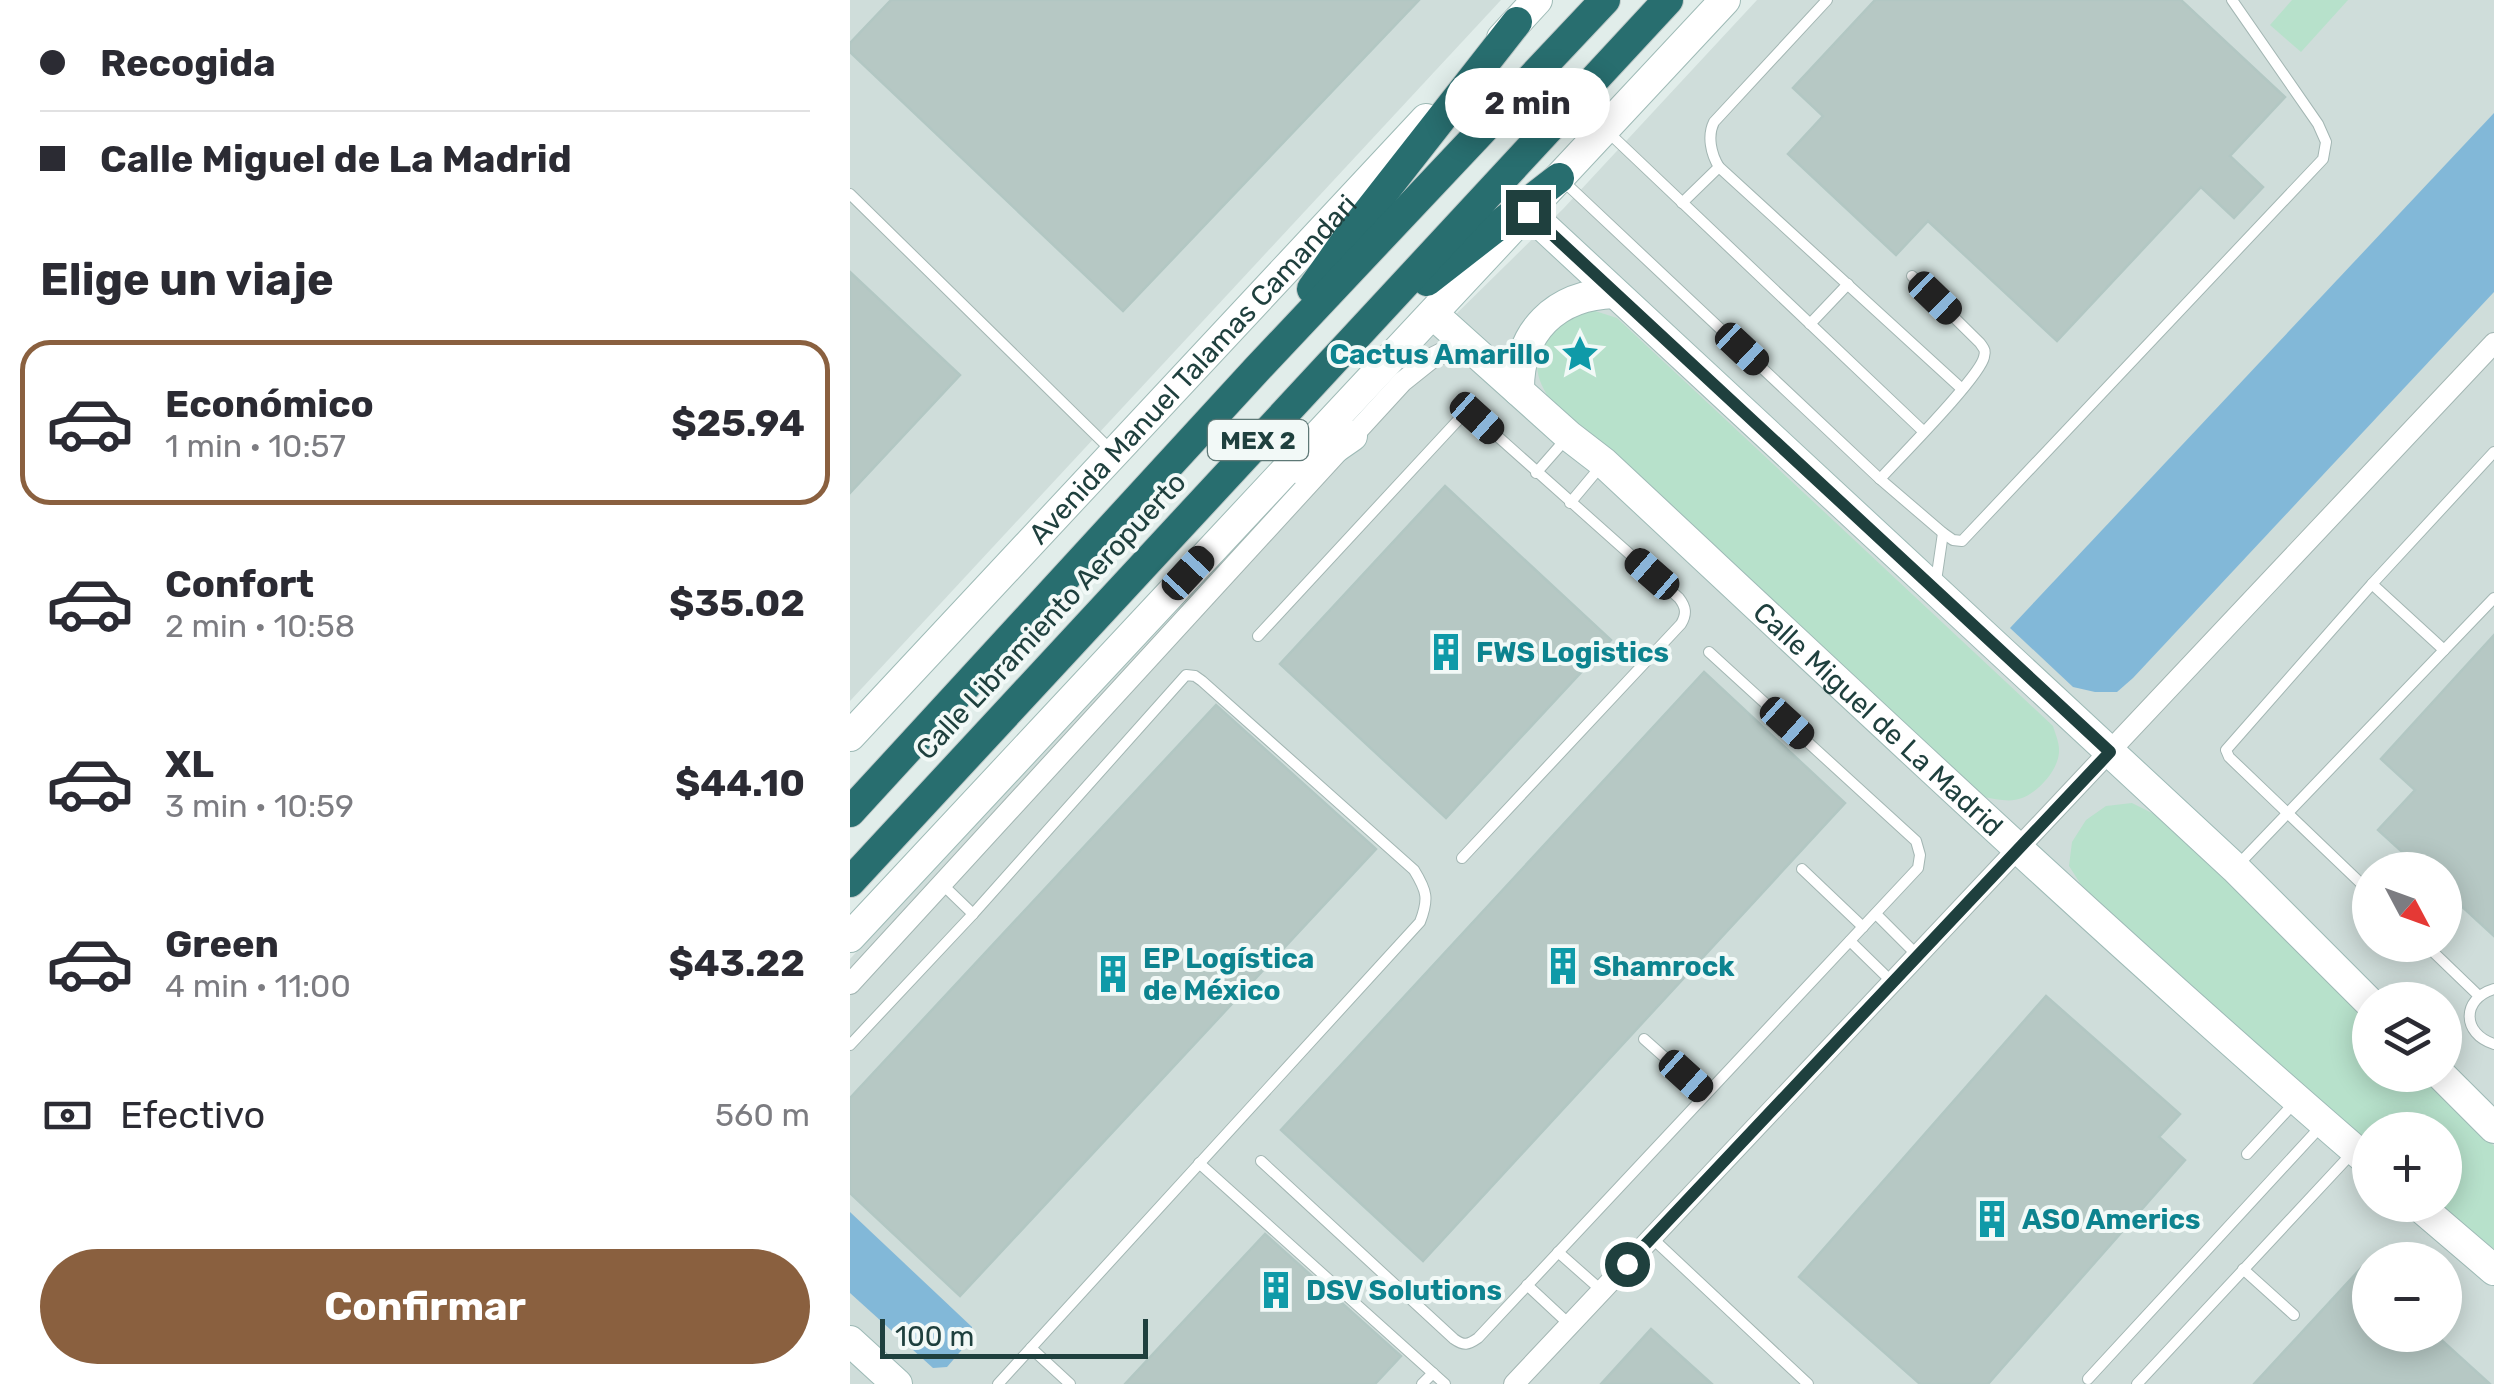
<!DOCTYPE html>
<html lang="es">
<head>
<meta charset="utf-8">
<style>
	:root { --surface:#fff; --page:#f2f2f3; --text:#2b2b33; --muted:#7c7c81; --line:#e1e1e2; --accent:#8a603f }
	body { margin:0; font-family:Rubik,sans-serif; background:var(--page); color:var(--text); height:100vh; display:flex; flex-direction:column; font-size:38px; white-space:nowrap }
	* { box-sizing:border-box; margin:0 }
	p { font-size:32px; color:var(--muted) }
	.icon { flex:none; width:55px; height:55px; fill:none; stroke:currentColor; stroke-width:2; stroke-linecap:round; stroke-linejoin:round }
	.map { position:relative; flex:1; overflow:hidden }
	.panel { display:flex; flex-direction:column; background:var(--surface); width:850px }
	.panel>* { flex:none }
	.hud { display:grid; align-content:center; height:220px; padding:0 40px; background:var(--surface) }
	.needle { width:65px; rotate:131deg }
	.controls { position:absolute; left:1502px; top:852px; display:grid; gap:20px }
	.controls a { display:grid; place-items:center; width:110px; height:110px; border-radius:50%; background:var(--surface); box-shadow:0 5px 25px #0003; font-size:50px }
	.scale { position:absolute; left:30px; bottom:25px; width:268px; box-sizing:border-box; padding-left:10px; border:5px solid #1f403e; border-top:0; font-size:28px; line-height:35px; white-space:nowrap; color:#1f403e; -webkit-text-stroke:8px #f2f9f7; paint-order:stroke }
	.end { position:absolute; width:45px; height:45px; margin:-22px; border:12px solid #1f403e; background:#fff; box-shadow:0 0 0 5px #fff }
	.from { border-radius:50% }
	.bubble { position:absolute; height:70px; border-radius:35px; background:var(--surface); box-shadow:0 5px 25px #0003; font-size:32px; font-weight:700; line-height:70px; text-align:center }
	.car { position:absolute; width:30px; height:60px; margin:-30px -15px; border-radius:12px; box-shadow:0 0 8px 2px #0007; background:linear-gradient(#222 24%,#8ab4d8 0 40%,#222 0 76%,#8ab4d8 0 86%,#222 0) }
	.hud b { display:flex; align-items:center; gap:35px; height:95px; font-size:38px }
	.hud b+b { border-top:2px solid var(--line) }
	.hud i { width:25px; height:25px; background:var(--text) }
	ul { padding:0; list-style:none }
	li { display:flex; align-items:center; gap:30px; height:165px; margin:0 20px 15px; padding:0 20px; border:5px solid transparent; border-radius:30px }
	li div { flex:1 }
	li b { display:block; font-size:38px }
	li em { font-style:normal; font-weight:700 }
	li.selected { border-color:var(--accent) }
	li>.icon { width:90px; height:90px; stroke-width:1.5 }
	h2 { padding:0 40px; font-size:45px; line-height:120px }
	.pay { display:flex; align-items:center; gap:25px; height:110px; padding:0 40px; font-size:38px }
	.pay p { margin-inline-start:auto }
	.button { display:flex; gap:20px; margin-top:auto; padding:20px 40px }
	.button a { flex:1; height:115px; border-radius:60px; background:var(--accent); color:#fff; font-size:40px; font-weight:700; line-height:115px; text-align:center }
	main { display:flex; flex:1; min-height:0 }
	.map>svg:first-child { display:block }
</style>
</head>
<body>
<main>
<section class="panel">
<div class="hud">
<b><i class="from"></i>Recogida</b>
<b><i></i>Calle Miguel de La Madrid</b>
</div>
<h2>Elige un viaje</h2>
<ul>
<li class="selected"><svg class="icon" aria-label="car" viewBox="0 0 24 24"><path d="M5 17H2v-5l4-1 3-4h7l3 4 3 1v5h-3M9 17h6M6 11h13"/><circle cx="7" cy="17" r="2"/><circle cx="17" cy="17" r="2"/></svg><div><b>Económico</b><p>1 min · 10:57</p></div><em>$25.94</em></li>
<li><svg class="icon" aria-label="car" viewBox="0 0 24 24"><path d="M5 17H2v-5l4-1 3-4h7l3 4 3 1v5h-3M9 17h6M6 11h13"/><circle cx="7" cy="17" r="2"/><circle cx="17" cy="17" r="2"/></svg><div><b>Confort</b><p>2 min · 10:58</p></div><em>$35.02</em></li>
<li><svg class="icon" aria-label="car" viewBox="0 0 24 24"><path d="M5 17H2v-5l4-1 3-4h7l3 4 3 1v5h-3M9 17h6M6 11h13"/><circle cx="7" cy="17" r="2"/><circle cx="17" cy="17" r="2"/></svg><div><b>XL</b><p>3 min · 10:59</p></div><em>$44.10</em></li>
<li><svg class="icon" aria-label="car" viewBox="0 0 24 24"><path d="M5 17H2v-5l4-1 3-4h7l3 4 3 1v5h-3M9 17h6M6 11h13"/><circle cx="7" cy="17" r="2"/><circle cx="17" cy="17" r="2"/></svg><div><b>Green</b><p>4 min · 11:00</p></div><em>$43.22</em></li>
</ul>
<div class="pay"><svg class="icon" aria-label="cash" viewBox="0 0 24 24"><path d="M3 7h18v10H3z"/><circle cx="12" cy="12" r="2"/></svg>Efectivo<p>560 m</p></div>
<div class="button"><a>Confirmar</a></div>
</section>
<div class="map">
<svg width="1644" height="1384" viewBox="0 0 1644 1384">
	<rect width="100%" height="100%" fill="#e1edea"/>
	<g fill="#cfddda" fill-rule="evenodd">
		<path d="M 0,0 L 651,0 L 0,701 Z"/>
		<path d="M 907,0 L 1644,0 L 1644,1384 L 0,1384 L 0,959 L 544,375 L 713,209 ZM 1520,870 L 1595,870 L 1595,945 L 1520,945 ZM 1520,1000 L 1595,1000 L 1595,1075 L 1520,1075 ZM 1520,1130 L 1595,1130 L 1595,1205 L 1520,1205 ZM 1520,1260 L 1595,1260 L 1595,1335 L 1520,1335 Z"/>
	</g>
	<g fill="#b7e1cb">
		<path d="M 1442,0 L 1498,0 L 1451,52 L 1420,25 Z"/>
		<path d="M 742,310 L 767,318 L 1203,726 C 1205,733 1209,742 1209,749 C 1210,768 1190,791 1172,798 C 1160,803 1146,799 1133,797 L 699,398 C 677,364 689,350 708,319 Z"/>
		<path d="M 1282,803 L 1310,817 L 1466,964 L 1520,1019 L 1520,1075 L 1575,1075 L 1644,1146 L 1644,1249 L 1591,1205 L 1595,1205 L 1595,1130 L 1520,1130 L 1520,1146 L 1237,894 L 1219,866 L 1222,842 L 1236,820 L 1256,806 Z"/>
	</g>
	<g fill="#82b8d8">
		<path d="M 1644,113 L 1644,292 L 1283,678 L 1267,692 L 1245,692 L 1223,687 L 1160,628 Z"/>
		<path d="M 0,1212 L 122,1327 L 122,1338 L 97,1367 L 83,1368 L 0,1293 Z"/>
	</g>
	<g fill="#b6c8c4" stroke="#b2c7c3" stroke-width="2.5">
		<path d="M 41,0 L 569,0 L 273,311 L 0,52 L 0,43 Z"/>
		<path d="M 1025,0 L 1331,0 L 1435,97 L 1380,156 L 1413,187 L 1384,218 L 1351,187 L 1207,341 L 1078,221 L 1046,255 L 938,154 L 973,116 L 943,88 Z"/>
		<path d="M 0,272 L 110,375 L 0,493 Z"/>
		<path d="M 595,486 L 761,640 L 596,818 L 430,664 Z"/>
		<path d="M 1644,635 L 1644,936 L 1595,891 L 1595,870 L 1572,870 L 1528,830 L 1565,790 L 1531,759 Z"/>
		<path d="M 854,672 L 995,803 L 573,1261 L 431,1130 Z"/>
		<path d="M 366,705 L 526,849 L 110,1296 L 0,1193 L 0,1098 Z"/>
		<path d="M 1196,996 L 1330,1114 L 1309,1137 L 1335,1160 L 1138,1384 L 1070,1384 L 949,1277 Z"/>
		<path d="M 415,1234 L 551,1356 L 525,1384 L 275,1384 Z"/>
		<path d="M 1512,1267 L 1520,1274 L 1520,1335 L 1586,1335 L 1640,1384 L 1404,1384 Z"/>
		<path d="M 801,1329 L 862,1384 L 751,1384 Z"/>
	</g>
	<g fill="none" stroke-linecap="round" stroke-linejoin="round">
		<g stroke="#a3b6b3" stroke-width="12">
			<g id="lane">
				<path d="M 977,0 L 864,122 C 857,136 861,154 869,167 L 1112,389"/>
				<path d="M 758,132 L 1073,431"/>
				<path d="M 710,178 L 1030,479 L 1093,533 L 1103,540 L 1112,541 L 1473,159 L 1476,142 L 1468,124 L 1382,0"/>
				<path d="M 0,194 L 260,449"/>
				<path d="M 832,203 L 869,167"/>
				<path d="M 960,324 L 998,284"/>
				<path d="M 686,473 L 715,440"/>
				<path d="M 1030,479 C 1049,458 1130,377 1134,357 C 1136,350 1134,349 1130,343 L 1062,276"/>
				<path d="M 720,503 L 751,466"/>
				<path d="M 1086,581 L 1093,533"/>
				<path d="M 1522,584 L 1594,650"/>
				<path d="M 408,636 L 610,418 L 619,416 L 627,418 L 829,598 C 836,607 837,614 831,624 L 612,858"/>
				<path d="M 1386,867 L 1644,598"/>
				<path d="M 952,869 L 1013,927"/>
				<path d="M 93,885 L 123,914"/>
				<path d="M 1520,892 L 1379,757 L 1376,750 L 1522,584 L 1644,452"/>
				<path d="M 1026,914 L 1067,955"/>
				<path d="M 1000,941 L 1042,982"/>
				<path d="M 1576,945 L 1629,996"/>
				<path d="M 1644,989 C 1611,999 1612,1034 1644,1044"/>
				<path d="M 794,1039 L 856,1094"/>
				<path d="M 0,1045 L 123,914 L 336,675 L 345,676 L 352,681 L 564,870 C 577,891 579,899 570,922 L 148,1384"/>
				<path d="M 1397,1154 L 1446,1101"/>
				<path d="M 411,1161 L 604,1339 C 614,1346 618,1345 628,1338 L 1068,868 L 1070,855 L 1066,841 L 859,652"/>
				<path d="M 349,1163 L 595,1384"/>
				<path d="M 802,1238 L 958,1384"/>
				<path d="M 708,1252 L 751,1290"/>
				<path d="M 1393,1269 L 1444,1315"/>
				<path d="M 677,1285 L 720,1325"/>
				<path d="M 181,1348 L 220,1384"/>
				<path d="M 1238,1379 L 1473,1124"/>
				<path d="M 572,1384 L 583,1373"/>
				<path d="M 1287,1384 L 1504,1151"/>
			</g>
		</g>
		<g stroke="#a3b6b3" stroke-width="22">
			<g id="street">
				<path d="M 0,984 L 552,382 L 582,358 L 614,342"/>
				<path d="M 664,1384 L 1644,343"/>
			</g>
		</g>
		<g stroke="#9ebab6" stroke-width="32">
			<g id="secondary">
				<path d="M 652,38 L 687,0"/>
				<path d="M 678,212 L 1385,868 L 1520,1003"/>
				<path id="s1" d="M 583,314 L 719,436 L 754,463 C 1007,699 1258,937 1520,1163"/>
				<path d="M 669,391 C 668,331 706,295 764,293"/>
				<path d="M 453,470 L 502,436"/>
				<path id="s2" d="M 0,736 L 576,119"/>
				<path d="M 0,937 L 875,0"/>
				<path d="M 1591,1075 L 1644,1128"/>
				<path d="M 1568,1205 L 1644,1270"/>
				<path d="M 0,1341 L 47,1384"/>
			</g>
		</g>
		<g stroke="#c0cac9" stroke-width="32">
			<g id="highway">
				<path d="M 577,281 L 709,178"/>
				<path d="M 462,289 L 500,235 L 667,22"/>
				<path d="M 0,812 L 408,368 L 755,0"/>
				<path d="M 0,882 L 818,0"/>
			</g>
		</g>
		<use href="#lane" stroke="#fff" stroke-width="10"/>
		<use href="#street" stroke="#fff" stroke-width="20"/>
		<use href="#secondary" stroke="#fff" stroke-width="30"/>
		<use href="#highway" stroke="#286e6f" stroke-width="30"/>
	</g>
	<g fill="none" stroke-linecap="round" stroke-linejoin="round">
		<path stroke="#1f403e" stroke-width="12" d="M 678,212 L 1260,752 L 777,1264"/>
	</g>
	<defs>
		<g id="sight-bare" transform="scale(3)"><path d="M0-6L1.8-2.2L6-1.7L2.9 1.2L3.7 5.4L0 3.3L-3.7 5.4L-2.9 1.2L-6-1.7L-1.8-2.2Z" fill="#0f9aa8" stroke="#f2f9f7" stroke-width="2.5" paint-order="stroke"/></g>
		<g id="building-bare" transform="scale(3)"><path d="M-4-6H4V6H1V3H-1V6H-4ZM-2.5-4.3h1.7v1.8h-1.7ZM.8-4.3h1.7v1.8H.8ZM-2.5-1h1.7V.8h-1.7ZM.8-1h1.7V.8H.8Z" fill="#0f9aa8" stroke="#f2f9f7" stroke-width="2.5" paint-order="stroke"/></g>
	</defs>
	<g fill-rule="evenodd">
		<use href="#sight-bare" x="730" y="354"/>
		<use href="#building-bare" x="596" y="652"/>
		<use href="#building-bare" x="713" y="966"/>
		<use href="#building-bare" x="263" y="974"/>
		<use href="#building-bare" x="1142" y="1219"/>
		<use href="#building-bare" x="426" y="1290"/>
	</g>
	<g text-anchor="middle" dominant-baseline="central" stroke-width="8" stroke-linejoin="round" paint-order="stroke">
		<rect fill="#f2f9f7" stroke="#5e7876" stroke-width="2.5" x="358" y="420" width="100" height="40" rx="8"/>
		<g font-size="25" font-weight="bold" fill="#1f403e">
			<text x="408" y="440">MEX 2</text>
		</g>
		<g font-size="28" font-weight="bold" fill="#0d838f" stroke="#f2f9f7" text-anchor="start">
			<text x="700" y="354" text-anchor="end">Cactus Amarillo</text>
			<text x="626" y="652">FWS Logistics</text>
			<text x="293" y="958">EP Logística<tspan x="293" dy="32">de México</tspan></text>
			<text x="743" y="966">Shamrock</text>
			<text x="1172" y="1219">ASO Americs</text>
			<text x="456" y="1290">DSV Solutions</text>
		</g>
		<g font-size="28" fill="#1f403e" stroke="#f2f9f7">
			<text stroke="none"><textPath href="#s2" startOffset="502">Avenida Manuel Talamas Camandari</textPath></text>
			<text transform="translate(201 616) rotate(-47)">Calle Libramiento Aeropuerto</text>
			<text stroke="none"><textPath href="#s1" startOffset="602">Calle Miguel de La Madrid</textPath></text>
		</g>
	</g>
</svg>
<div class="controls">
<a><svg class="needle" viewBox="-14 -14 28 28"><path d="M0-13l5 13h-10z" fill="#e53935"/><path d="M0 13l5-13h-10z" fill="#7c7c81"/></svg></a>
<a><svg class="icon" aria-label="layers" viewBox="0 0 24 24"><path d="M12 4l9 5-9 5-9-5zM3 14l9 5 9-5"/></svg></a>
<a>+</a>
<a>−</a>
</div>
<div class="scale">100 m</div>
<i class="end from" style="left:777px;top:1264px"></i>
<i class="end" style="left:678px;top:212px"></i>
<div class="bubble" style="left:595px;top:68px;width:165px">2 min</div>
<i class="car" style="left:1085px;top:298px;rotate:134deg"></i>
<i class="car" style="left:892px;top:349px;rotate:133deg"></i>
<i class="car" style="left:627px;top:418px;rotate:132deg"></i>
<i class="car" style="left:338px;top:573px;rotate:43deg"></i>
<i class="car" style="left:802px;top:574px;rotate:311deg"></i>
<i class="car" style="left:937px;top:723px;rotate:132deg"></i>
<i class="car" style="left:836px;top:1076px;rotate:132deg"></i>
</div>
</main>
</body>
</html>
